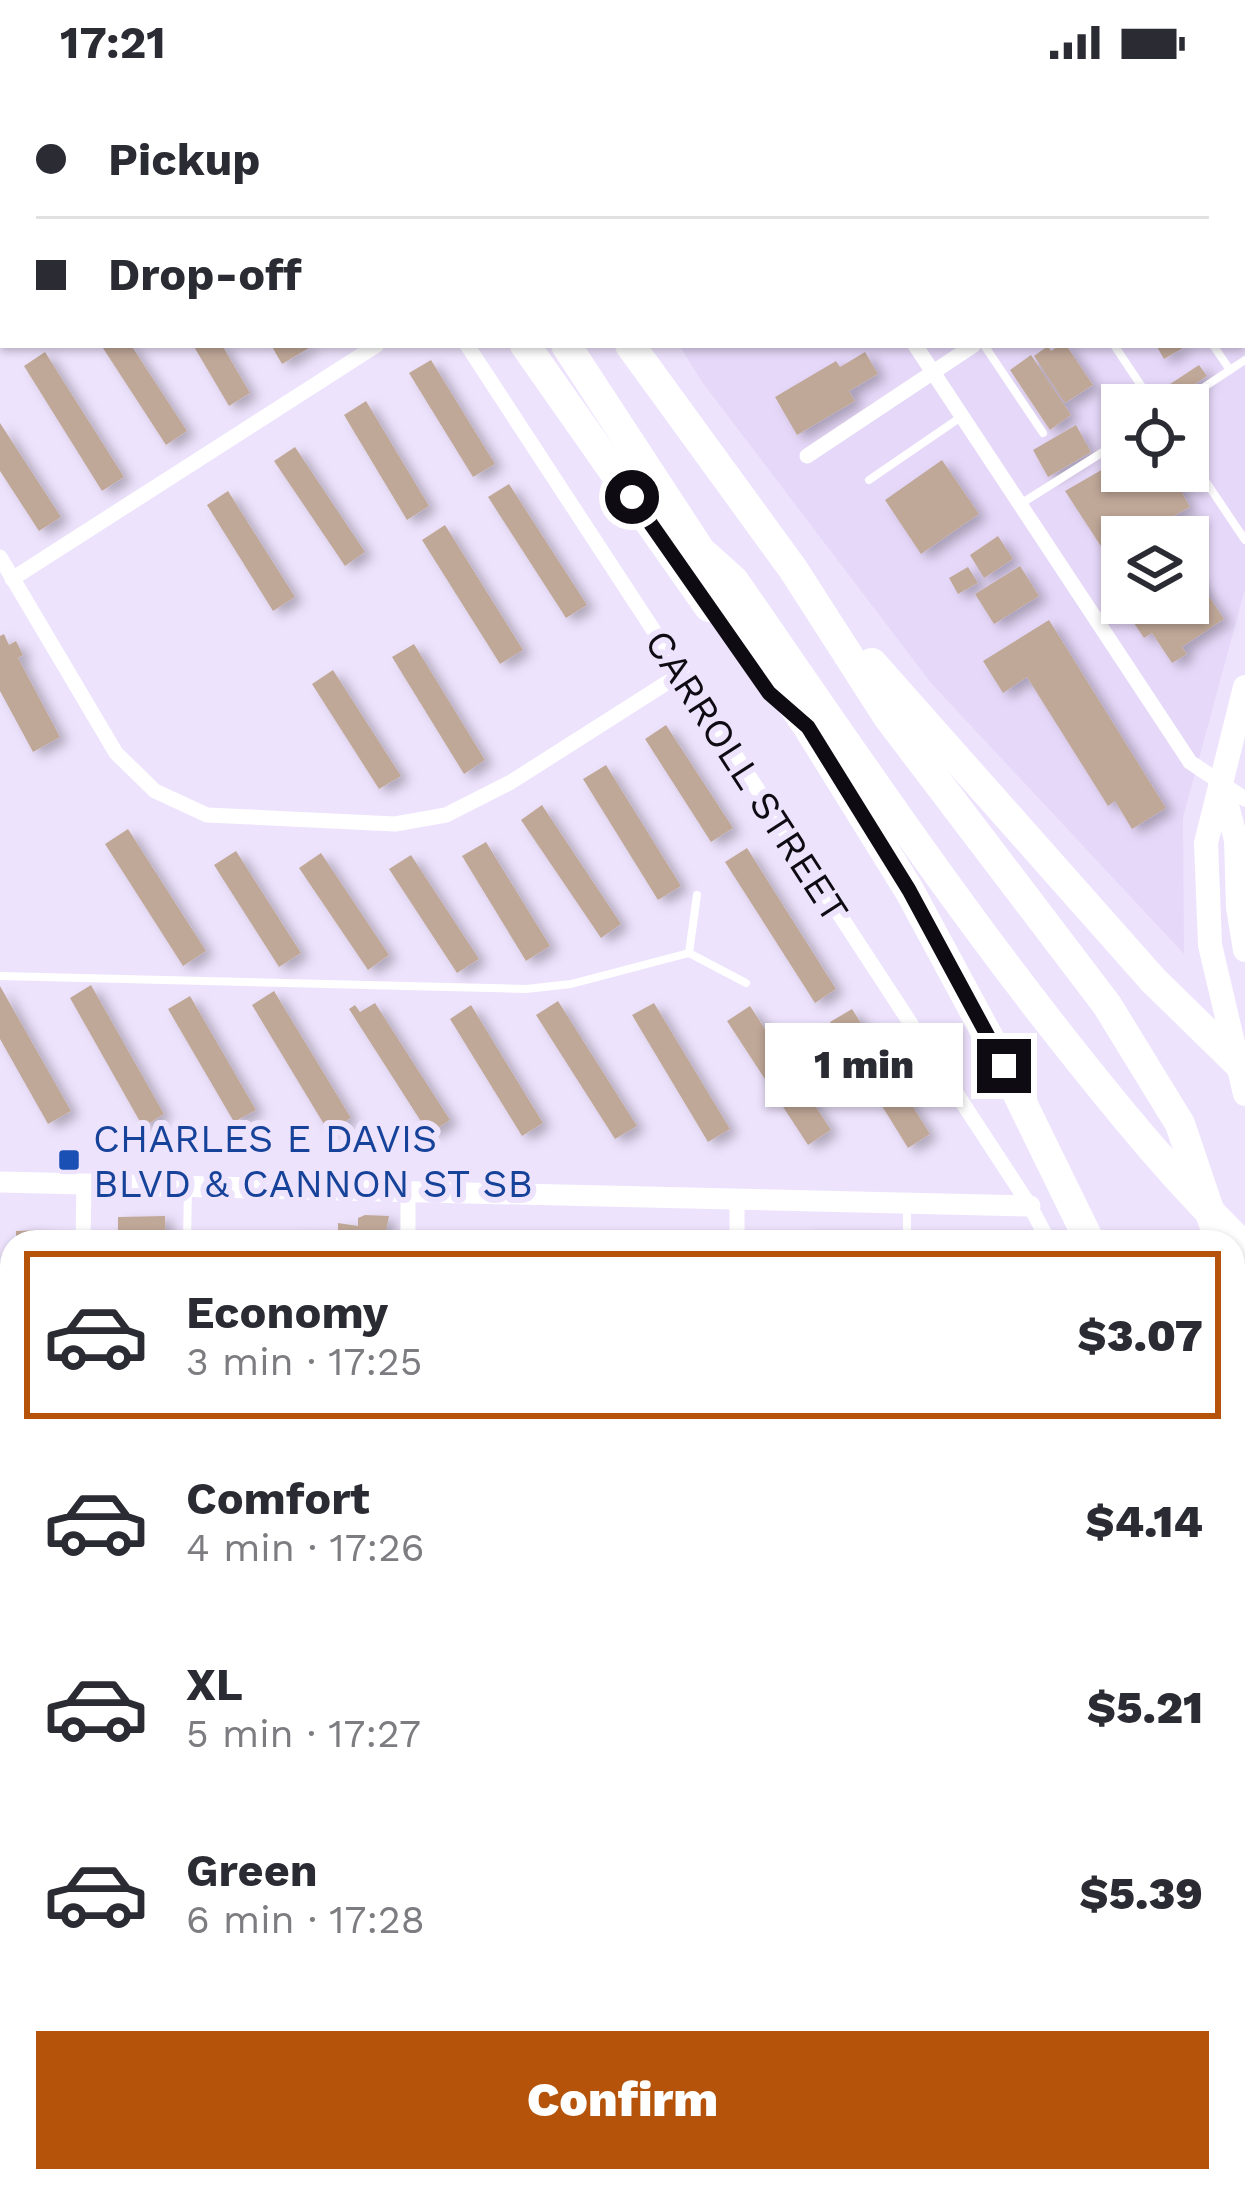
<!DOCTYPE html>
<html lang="en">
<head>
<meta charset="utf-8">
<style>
	:root { --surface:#fff; --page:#f7f7f7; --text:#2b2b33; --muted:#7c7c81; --line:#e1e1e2; --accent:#b45309 }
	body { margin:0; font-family:"Work Sans",sans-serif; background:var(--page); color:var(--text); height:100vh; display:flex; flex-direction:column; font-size:45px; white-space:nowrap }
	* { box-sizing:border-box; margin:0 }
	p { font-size:39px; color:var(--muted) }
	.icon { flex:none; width:66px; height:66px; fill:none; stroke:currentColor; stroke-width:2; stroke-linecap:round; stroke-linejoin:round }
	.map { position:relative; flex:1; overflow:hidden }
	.side { position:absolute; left:0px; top:1146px; width:1245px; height:963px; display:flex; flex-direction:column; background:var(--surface); border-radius:36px 36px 0 0; box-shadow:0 3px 9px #0004 }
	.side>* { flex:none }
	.hud { position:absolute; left:0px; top:0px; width:1245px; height:264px; box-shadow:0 3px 9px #0004; display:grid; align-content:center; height:264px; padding:0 36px; background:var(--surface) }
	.fabs { position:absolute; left:1101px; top:300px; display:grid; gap:24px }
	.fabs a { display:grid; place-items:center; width:108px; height:108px; border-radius:0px; background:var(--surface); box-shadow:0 3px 9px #0004; font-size:60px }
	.end { position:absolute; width:54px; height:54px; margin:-27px; border:15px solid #0e0b13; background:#fff; box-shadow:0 0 0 6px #fff }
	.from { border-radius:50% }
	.bubble { position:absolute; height:84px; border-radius:0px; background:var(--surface); box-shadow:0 3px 9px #0004; font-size:39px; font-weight:800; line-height:84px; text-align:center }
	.hud b { display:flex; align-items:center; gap:42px; height:114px; font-size:45px }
	.hud b+b { border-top:3px solid var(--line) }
	.hud i { width:30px; height:30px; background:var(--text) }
	ul { padding:21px 0 0; list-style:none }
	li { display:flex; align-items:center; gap:36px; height:168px; margin:0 24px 18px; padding:0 12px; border:6px solid transparent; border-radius:0px }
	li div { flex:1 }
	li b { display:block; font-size:45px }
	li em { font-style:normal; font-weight:800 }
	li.on { border-color:var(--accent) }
	li>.icon { width:108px; height:108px; stroke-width:1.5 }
	.action { display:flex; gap:24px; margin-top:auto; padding:24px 36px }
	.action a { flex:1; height:138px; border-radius:0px; background:var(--accent); color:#fff; font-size:48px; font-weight:800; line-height:138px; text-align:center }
	.status { display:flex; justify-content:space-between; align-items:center; height:84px; padding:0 60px; background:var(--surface); direction:ltr }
	.status svg { height:33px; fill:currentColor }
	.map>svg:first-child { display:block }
</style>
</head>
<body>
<div class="status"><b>17:21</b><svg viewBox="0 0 49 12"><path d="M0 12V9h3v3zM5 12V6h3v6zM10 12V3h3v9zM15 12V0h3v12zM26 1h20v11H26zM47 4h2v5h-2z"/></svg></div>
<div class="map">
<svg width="1245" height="2108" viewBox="0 0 1245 2108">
	<defs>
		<filter id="shadow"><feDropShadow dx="8" dy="5" stdDeviation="6" flood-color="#0004"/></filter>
	</defs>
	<rect width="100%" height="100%" fill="#eee3fd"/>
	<path fill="#e6d8f9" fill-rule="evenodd" d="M 514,0 L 1245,0 L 1245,505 L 1183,734 L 1184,870 L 931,599 L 702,298 L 679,261 L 1242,261 L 1242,3 ZM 1122,321 L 1188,321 L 1188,387 L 1122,387 ZM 1122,453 L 1188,453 L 1188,519 L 1122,519 Z"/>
	<g fill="#c0a898" filter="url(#shadow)">
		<path d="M 101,261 L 131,261 L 187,347 L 166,361 Z"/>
		<path d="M 193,261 L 222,261 L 250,309 L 229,322 Z"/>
		<path d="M 271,261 L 314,261 L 282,280 Z"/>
		<path d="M 1060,261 L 1066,261 L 1093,301 L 1065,319 L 1034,272 L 1048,262 L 1051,267 Z"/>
		<path d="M 1156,261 L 1188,261 L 1164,275 Z"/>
		<path d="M 45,268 L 124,393 L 102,407 L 24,282 Z"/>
		<path d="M 865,268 L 878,290 L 849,307 L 855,317 L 797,351 L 775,313 L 836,277 L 840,283 Z"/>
		<path d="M 1031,271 L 1071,331 L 1050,346 L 1010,286 Z"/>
		<path d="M 431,276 L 495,380 L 473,393 L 409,289 Z"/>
		<path d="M 1199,281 L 1207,292 L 1166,319 L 1158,308 Z"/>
		<path d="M 366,317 L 429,422 L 407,436 L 344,331 Z"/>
		<path d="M 0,339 L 61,433 L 39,447 L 0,387 Z"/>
		<path d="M 1076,341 L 1091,368 L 1048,393 L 1033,366 Z"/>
		<path d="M 295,363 L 365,468 L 345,482 L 274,377 Z"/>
		<path d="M 942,376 L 979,430 L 921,470 L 885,416 Z"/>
		<path d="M 1117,377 L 1122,387 L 1170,387 L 1190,423 L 1136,453 L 1122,453 L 1122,461 L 1106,470 L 1065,407 Z"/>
		<path d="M 509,400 L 587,521 L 566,534 L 488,413 Z"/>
		<path d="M 228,407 L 295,513 L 273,527 L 207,421 Z"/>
		<path d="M 445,441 L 523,566 L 500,580 L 422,456 Z"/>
		<path d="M 998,452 L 1013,475 L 984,494 L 970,471 Z"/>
		<path d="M 1122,468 L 1122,498 L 1109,476 Z"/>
		<path d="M 1188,481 L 1224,535 L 1182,563 L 1187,570 L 1172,579 L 1152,549 L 1144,554 L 1122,521 L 1188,519 Z"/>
		<path d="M 1020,482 L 1039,512 L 994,540 L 975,510 Z"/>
		<path d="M 968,483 L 978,499 L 958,510 L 949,494 Z"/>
		<path d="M 1049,536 L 1166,724 L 1132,745 L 1115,717 L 1108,722 L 1027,593 L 1003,609 L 983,577 Z"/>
		<path d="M 4,550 L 9,561 L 16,557 L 23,571 L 18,574 L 60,653 L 33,668 L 0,607 L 0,552 Z"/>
		<path d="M 414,560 L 485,676 L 464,690 L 392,573 Z"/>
		<path d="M 333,586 L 401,692 L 379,705 L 312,600 Z"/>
		<path d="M 666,641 L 733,744 L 711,758 L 645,655 Z"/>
		<path d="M 606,681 L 681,802 L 658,816 L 583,695 Z"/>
		<path d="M 542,721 L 621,840 L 601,854 L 521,736 Z"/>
		<path d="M 128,745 L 206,867 L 183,882 L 105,760 Z"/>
		<path d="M 486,758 L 550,862 L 526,877 L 462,772 Z"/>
		<path d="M 747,764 L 836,905 L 815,919 L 725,778 Z"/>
		<path d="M 236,767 L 301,869 L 279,883 L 214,781 Z"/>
		<path d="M 321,769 L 389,871 L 368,886 L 299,784 Z"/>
		<path d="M 411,771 L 479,875 L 457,889 L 389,785 Z"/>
		<path d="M 91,901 L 164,1030 L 143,1043 L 70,914 Z"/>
		<path d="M 0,902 L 71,1027 L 48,1040 L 0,955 Z"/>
		<path d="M 274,907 L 351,1034 L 328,1047 L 252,921 Z"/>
		<path d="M 190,912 L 256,1026 L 234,1038 L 168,925 Z"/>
		<path d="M 558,917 L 637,1042 L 615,1055 L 536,931 Z"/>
		<path d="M 375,919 L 450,1036 L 429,1050 L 349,925 L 355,921 L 360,928 Z"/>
		<path d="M 654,919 L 730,1045 L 708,1058 L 632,931 Z"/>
		<path d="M 471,921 L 543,1039 L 522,1052 L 450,935 Z"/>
		<path d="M 750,922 L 831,1046 L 808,1061 L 727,937 Z"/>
		<path d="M 852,925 L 930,1050 L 908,1064 L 830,938 Z"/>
		<path d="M 365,1131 L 389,1132 L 384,1158 L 292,1158 L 292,1151 L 338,1152 L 338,1139 L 358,1142 L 358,1134 Z"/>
		<path d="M 165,1132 L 166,1158 L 118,1158 L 118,1133 Z"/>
		<path d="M 40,1146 L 41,1158 L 16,1158 L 16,1147 Z"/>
		<path d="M 808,1148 L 894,1151 L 894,1158 L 808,1158 Z"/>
	</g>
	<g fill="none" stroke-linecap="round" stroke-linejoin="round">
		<g stroke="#fff" stroke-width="8">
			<path d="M 55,0 L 57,3"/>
			<path d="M 686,0 L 688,3"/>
			<path d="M 34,3 L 39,0"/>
			<path d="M 1242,199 L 1245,200"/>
			<path d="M 984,261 L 1043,349"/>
			<path d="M 1114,261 L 1154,321"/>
			<path d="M 1213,261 L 1230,286"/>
			<path d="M 1177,321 L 1245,276"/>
			<path d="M 1188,371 L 1245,456"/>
			<path d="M 869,396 L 961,333"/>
			<path d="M 1022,419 L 1122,356"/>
			<path d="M 689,869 L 697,811"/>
			<path d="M 0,892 L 526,905 L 571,900 L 689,869 L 746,899"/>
			<path d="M 187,1158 L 188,1103"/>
			<path d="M 907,1158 L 907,1121"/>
		</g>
		<g stroke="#fff" stroke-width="15">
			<path d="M 296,0 L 298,3"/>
			<path d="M 747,0 L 749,3"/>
			<path d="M 880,0 L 881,3"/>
			<path d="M 1168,0 L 1170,3"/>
			<path d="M 99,3 L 104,0"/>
			<path d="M 789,3 L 793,0"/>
			<path d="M 958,3 L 962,0"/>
			<path d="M 1242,89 L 1245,88"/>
			<path d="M 467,261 L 1030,1122 L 1049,1158"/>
			<path d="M 915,261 L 1190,678 L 1245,715"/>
			<path d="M 807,372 L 974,261"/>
			<path d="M 0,473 L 116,669 L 155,707 L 207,731 L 395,740 L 446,731 L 511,698 L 679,591"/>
			<path d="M 12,495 L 377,261"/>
			<path d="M 83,1158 L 84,1099"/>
			<path d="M 408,1158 L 408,1107"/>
			<path d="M 737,1158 L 737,1116"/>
			<path d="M 0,1419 L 12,1419"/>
			<path d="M 0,2083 L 12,2083"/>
			<path d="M 498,2097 L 730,2106 L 904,2108"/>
			<path d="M 69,2108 L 69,2097"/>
			<path d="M 401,2108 L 401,2097"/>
		</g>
		<path stroke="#fff" stroke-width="21" d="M 0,1098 L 1030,1122"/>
		<g stroke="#fff" stroke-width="24">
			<path d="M 1245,603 L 1206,759 L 1210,861 L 1245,1010"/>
			<path d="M 1222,702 L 1236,756 L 1238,823 L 1245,866"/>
			<path d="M 1233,2057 L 1245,2031"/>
			<path d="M 1209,2108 L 1215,2097"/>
		</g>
		<g stroke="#fff" stroke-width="30">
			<path d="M 349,0 L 351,3"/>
			<path d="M 396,0 L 398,3"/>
			<path d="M 450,0 L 452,3"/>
			<path d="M 475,0 L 476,3"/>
			<path d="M 525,261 L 709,523"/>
			<path d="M 566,261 L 700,466 L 715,508 L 808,643 L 909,806 L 1004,982 L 1090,1158"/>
			<path d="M 630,261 L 793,485 L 888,633 L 1107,921 L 1180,1040 L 1220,1158"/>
			<path d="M 704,470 L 734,497 C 842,653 947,809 1064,957 C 1121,1029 1179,1100 1245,1163"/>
			<path d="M 872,579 L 1153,896 L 1245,986"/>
			<path d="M 1233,1204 L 1245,1264"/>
			<path d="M 1233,1741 L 1245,1657"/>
			<path d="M 1233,1921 L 1245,1900"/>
			<path d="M 1012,2108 L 1015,2097"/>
			<path d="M 1131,2108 L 1137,2097"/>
		</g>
	</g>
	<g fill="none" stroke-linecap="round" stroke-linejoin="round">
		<path stroke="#0e0b13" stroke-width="15" d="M 632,413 L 769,609 L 808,643 L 909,806 L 1004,982"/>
	</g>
	<rect fill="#1a4fb4" stroke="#eee3fd" stroke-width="4.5" x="57" y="1064" width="24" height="24" rx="6"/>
	<g text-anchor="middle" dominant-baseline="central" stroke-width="12" stroke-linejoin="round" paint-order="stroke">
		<g font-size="39" fill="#0e0b13" stroke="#eee3fd">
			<text transform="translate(747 692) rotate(57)">CARROLL STREET</text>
		</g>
		<g font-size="39" fill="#164399" stroke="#eee3fd" text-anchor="start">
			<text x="93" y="1054">CHARLES E DAVIS<tspan x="93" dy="45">BLVD &amp; CANNON ST SB</tspan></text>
		</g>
	</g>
</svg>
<div class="fabs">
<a><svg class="icon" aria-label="locate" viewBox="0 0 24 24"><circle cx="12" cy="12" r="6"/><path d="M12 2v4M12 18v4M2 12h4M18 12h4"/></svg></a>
<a><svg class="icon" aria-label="layers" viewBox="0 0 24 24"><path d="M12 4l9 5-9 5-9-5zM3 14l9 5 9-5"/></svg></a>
</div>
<i class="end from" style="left:632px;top:413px"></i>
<i class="end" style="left:1004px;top:982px"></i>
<div class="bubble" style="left:765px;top:939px;width:198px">1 min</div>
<div class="hud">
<b><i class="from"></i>Pickup</b>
<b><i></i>Drop-off</b>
</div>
<section class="side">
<ul>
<li class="on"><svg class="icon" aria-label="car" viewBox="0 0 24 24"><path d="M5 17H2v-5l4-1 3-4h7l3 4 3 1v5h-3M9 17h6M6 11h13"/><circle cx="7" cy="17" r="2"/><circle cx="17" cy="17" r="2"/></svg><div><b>Economy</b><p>3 min · 17:25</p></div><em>$3.07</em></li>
<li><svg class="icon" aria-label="car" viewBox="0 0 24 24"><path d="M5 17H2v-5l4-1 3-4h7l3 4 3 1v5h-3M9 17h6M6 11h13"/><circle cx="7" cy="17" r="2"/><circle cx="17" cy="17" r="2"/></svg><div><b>Comfort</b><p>4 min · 17:26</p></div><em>$4.14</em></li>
<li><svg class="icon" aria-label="car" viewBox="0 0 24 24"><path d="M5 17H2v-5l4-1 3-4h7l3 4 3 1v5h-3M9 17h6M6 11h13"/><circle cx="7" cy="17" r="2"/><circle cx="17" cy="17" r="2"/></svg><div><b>XL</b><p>5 min · 17:27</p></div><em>$5.21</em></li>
<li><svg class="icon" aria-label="car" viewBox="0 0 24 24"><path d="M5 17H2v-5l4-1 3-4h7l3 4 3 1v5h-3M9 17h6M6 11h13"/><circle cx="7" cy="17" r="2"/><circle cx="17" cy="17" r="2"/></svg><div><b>Green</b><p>6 min · 17:28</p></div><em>$5.39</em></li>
</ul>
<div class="action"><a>Confirm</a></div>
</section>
</div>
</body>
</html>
